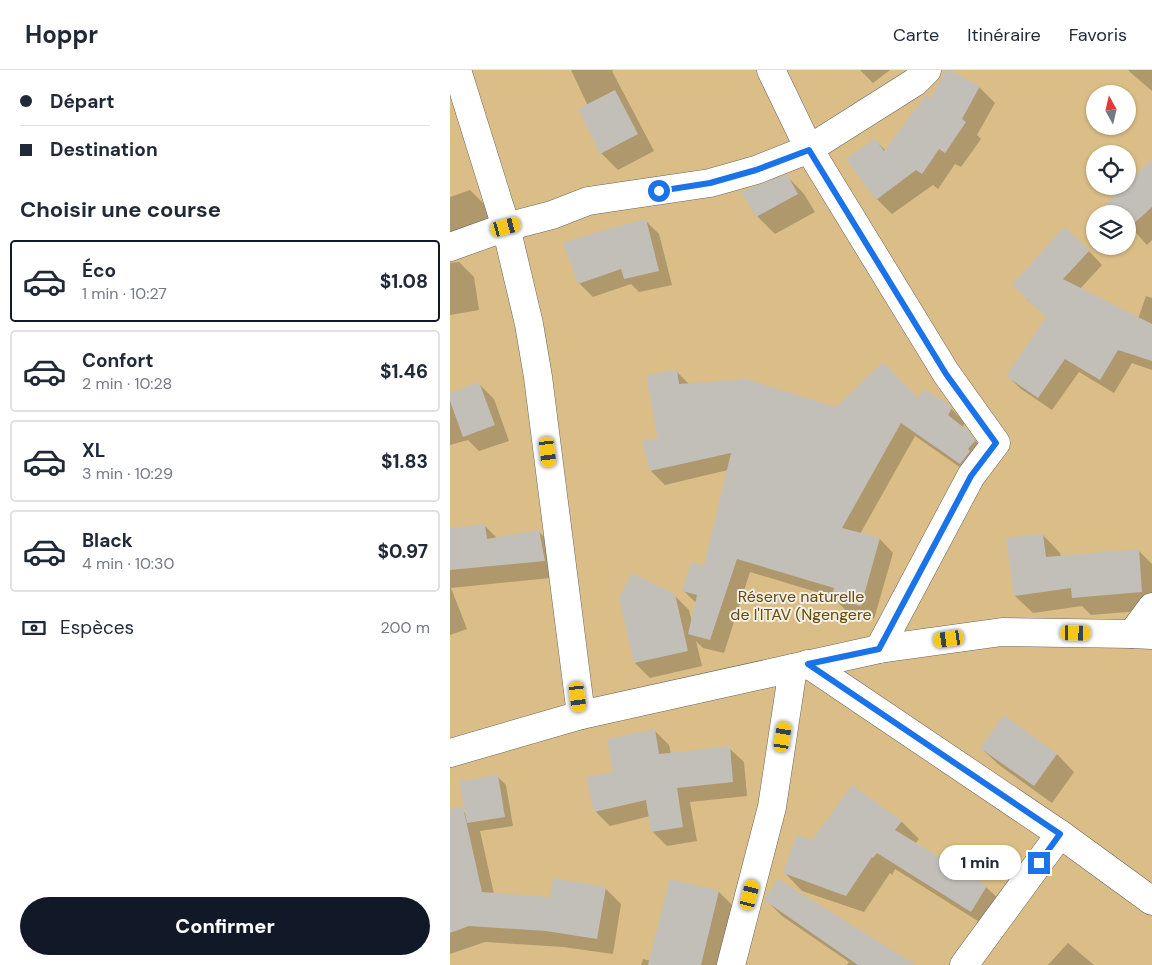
<!DOCTYPE html>
<html lang="fr">
<head>
<meta charset="utf-8">
<style>
	:root { --surface:#fff; --page:#f2f2f3; --text:#1f2937; --muted:#747a83; --line:#e0e1e3; --accent:#111827 }
	body { margin:0; font-family:"DM Sans",sans-serif; background:var(--page); color:var(--text); height:100vh; display:flex; flex-direction:column; font-size:19px; white-space:nowrap }
	* { box-sizing:border-box; margin:0 }
	p { font-size:16px; color:var(--muted) }
	.icon { flex:none; width:28px; height:28px; fill:none; stroke:currentColor; stroke-width:2; stroke-linecap:round; stroke-linejoin:round }
	.map { position:relative; flex:1; overflow:hidden }
	.drawer { display:flex; flex-direction:column; background:var(--surface); width:450px }
	.drawer>* { flex:none }
	.banner { display:grid; align-content:center; height:110px; padding:0 20px; background:var(--surface) }
	.needle { width:32px; rotate:352deg }
	.tools { position:absolute; left:636px; top:15px; display:grid; gap:10px }
	.tools a { display:grid; place-items:center; width:50px; height:50px; border-radius:50%; background:var(--surface); box-shadow:0 1px 4px #0004; font-size:25px }
	.end { position:absolute; width:22px; height:22px; margin:-11px; border:6px solid #1a73e8; background:#fff; box-shadow:0 0 0 2px #fff }
	.from { border-radius:50% }
	.bubble { position:absolute; height:35px; border-radius:18px; background:var(--surface); box-shadow:0 1px 4px #0004; font-size:16px; font-weight:800; line-height:35px; text-align:center }
	.car { position:absolute; width:15px; height:30px; margin:-15px -8px; border-radius:6px; box-shadow:0 0 4px 1px #0007; background:linear-gradient(#f5c518 24%,#345 0 40%,#f5c518 0 76%,#345 0 86%,#f5c518 0) }
	.banner b { display:flex; align-items:center; gap:18px; height:48px; font-size:19px }
	.banner b+b { border-top:1px solid var(--line) }
	.banner i { width:12px; height:12px; background:var(--text) }
	ul { padding:0; list-style:none }
	li { display:flex; align-items:center; gap:15px; height:82px; margin:0 10px 8px; padding:0 10px; border:2px solid var(--line); border-radius:5px }
	li div { flex:1 }
	li b { display:block; font-size:19px }
	li em { font-style:normal; font-weight:800 }
	li.on { border-color:var(--accent) }
	li>.icon { width:45px; height:45px; stroke-width:1.5 }
	h2 { padding:0 20px; font-size:22px; line-height:60px }
	.pay { display:flex; align-items:center; gap:12px; height:55px; padding:0 20px; font-size:19px }
	.pay p { margin-inline-start:auto }
	.action { display:flex; gap:10px; margin-top:auto; padding:10px 20px }
	.action a { flex:1; height:58px; border-radius:30px; background:var(--accent); color:#fff; font-size:20px; font-weight:800; line-height:58px; text-align:center }
	header { display:flex; align-items:center; gap:30px; box-sizing:border-box; height:70px; padding:0 25px; background:var(--surface); border-bottom:1px solid var(--line) }
	header strong { font-size:24px }
	nav { display:flex; gap:28px; margin-inline-start:auto; font-size:18px }
	main { display:flex; flex:1; min-height:0 }
	.map>svg:first-child { display:block }
</style>
</head>
<body>
<header>
<strong>Hoppr</strong>
<nav><a>Carte</a><a>Itinéraire</a><a>Favoris</a></nav>
</header>
<main>
<section class="drawer">
<div class="banner">
<b><i class="from"></i>Départ</b>
<b><i></i>Destination</b>
</div>
<h2>Choisir une course</h2>
<ul>
<li class="on"><svg class="icon" aria-label="car" viewBox="0 0 24 24"><path d="M5 17H2v-5l4-1 3-4h7l3 4 3 1v5h-3M9 17h6M6 11h13"/><circle cx="7" cy="17" r="2"/><circle cx="17" cy="17" r="2"/></svg><div><b>Éco</b><p>1 min · 10:27</p></div><em>$1.08</em></li>
<li><svg class="icon" aria-label="car" viewBox="0 0 24 24"><path d="M5 17H2v-5l4-1 3-4h7l3 4 3 1v5h-3M9 17h6M6 11h13"/><circle cx="7" cy="17" r="2"/><circle cx="17" cy="17" r="2"/></svg><div><b>Confort</b><p>2 min · 10:28</p></div><em>$1.46</em></li>
<li><svg class="icon" aria-label="car" viewBox="0 0 24 24"><path d="M5 17H2v-5l4-1 3-4h7l3 4 3 1v5h-3M9 17h6M6 11h13"/><circle cx="7" cy="17" r="2"/><circle cx="17" cy="17" r="2"/></svg><div><b>XL</b><p>3 min · 10:29</p></div><em>$1.83</em></li>
<li><svg class="icon" aria-label="car" viewBox="0 0 24 24"><path d="M5 17H2v-5l4-1 3-4h7l3 4 3 1v5h-3M9 17h6M6 11h13"/><circle cx="7" cy="17" r="2"/><circle cx="17" cy="17" r="2"/></svg><div><b>Black</b><p>4 min · 10:30</p></div><em>$0.97</em></li>
</ul>
<div class="pay"><svg class="icon" aria-label="cash" viewBox="0 0 24 24"><path d="M3 7h18v10H3z"/><circle cx="12" cy="12" r="2"/></svg>Espèces<p>200 m</p></div>
<div class="action"><a>Confirmer</a></div>
</section>
<div class="map">
<svg width="702" height="895" viewBox="0 0 702 895">
	<rect width="100%" height="100%" fill="#e5e2dc"/>
	<path fill="#dbbe87" fill-rule="evenodd" d="M 0,0 L 702,0 L 702,895 L 0,895 ZM 645,24 L 678,24 L 678,56 L 645,56 ZM 645,84 L 678,84 L 678,116 L 645,116 ZM 645,144 L 678,144 L 678,176 L 645,176 Z"/>
	<g fill="#0003">
		<path d="M 121,0 L 164,0 L 162,1 L 204,81 L 168,100 L 151,83 L 138,36 Z"/>
		<path d="M 410,0 L 440,0 L 423,13 Z"/>
		<path d="M 678,0 L 702,0 L 702,21 L 680,2 Z"/>
		<path d="M 529,17 L 545,33 L 527,65 L 531,69 L 511,97 L 505,94 L 488,119 L 483,115 L 442,144 L 427,129 L 425,70 L 436,81 L 481,30 Z"/>
		<path d="M 702,98 L 702,170 L 697,175 L 678,154 L 678,115 L 691,102 Z"/>
		<path d="M 337,106 L 354,124 L 365,142 L 325,164 L 307,146 Z"/>
		<path d="M 20,120 L 35,135 L 45,165 L 0,189 L 0,127 Z"/>
		<path d="M 195,150 L 209,164 L 222,215 L 189,222 L 181,214 L 143,227 L 129,213 Z"/>
		<path d="M 639,181 L 652,195 L 630,219 L 688,249 L 696,226 L 702,228 L 702,300 L 682,293 L 664,323 L 629,302 L 602,340 L 571,319 L 558,306 L 597,247 L 577,229 Z"/>
		<path d="M 9,192 L 24,207 L 29,240 L 0,245 L 0,193 Z"/>
		<path d="M 226,301 L 239,314 L 386,338 L 468,329 L 500,337 L 515,353 L 512,358 L 532,377 L 524,407 L 465,366 L 410,464 L 430,469 L 443,483 L 424,549 L 396,541 L 383,527 L 300,502 L 274,583 L 253,578 L 246,571 L 252,596 L 200,608 L 185,593 L 224,525 L 239,540 L 242,552 L 247,534 L 233,520 L 255,497 L 278,400 L 215,415 L 201,401 Z"/>
		<path d="M 29,314 L 44,329 L 59,371 L 29,381 L 18,370 L 0,375 L 0,324 Z"/>
		<path d="M 34,455 L 48,469 L 89,462 L 105,478 L 110,507 L 1,518 L 17,559 L 0,565 L 0,459 Z"/>
		<path d="M 593,465 L 610,483 L 611,487 L 688,480 L 702,494 L 702,540 L 641,545 L 632,536 L 583,543 L 565,526 Z"/>
		<path d="M 205,661 L 219,675 L 221,684 L 279,678 L 294,692 L 297,726 L 240,732 L 247,771 L 217,776 L 203,762 L 200,746 L 160,756 L 146,742 L 165,703 Z"/>
		<path d="M 531,678 L 607,684 L 624,702 L 602,733 L 549,695 Z"/>
		<path d="M 47,706 L 56,715 L 63,756 L 30,761 L 44,824 L 101,828 L 155,818 L 171,834 L 163,884 L 113,877 L 35,872 L 0,884 L 0,744 L 13,741 L 16,744 Z"/>
		<path d="M 403,717 L 452,752 L 469,769 L 465,774 L 536,817 L 554,834 L 539,858 L 445,799 L 442,805 L 440,803 L 414,842 L 352,821 L 335,803 L 362,772 Z"/>
		<path d="M 220,811 L 269,822 L 286,839 L 271,895 L 191,895 L 193,889 L 201,891 Z"/>
		<path d="M 316,830 L 463,895 L 397,895 L 399,892 L 332,846 Z"/>
		<path d="M 618,873 L 644,895 L 598,895 Z"/>
	</g>
	<g fill="#c2bfb9">
		<path d="M 496,0 L 499,0 L 530,16 L 512,49 L 516,52 L 495,83 L 489,79 L 472,104 L 466,100 L 426,130 L 396,89 L 425,68 L 434,81 L 476,25 L 481,28 Z"/>
		<path d="M 165,20 L 188,64 L 150,84 L 128,39 Z"/>
		<path d="M 702,89 L 702,137 L 679,158 L 678,156 L 678,144 L 665,144 L 656,134 L 674,116 L 678,116 L 678,113 Z"/>
		<path d="M 337,104 L 348,124 L 306,147 L 291,122 Z"/>
		<path d="M 196,149 L 209,201 L 174,209 L 171,199 L 128,214 L 113,173 L 147,162 Z"/>
		<path d="M 614,157 L 640,180 L 613,209 L 702,254 L 702,291 L 668,280 L 650,310 L 615,289 L 588,328 L 556,306 L 596,247 L 562,215 Z"/>
		<path d="M 433,292 L 468,328 L 474,319 L 501,336 L 502,338 L 498,345 L 518,361 L 525,371 L 518,379 L 520,381 L 510,394 L 451,353 L 392,458 L 430,468 L 411,536 L 381,528 L 384,518 L 287,489 L 260,570 L 238,564 L 247,525 L 232,521 L 241,492 L 254,496 L 281,383 L 200,401 L 192,371 L 208,368 L 196,305 L 227,300 L 229,314 L 296,309 L 386,337 Z"/>
		<path d="M 29,312 L 45,355 L 13,367 L 0,331 L 0,323 Z"/>
		<path d="M 35,454 L 37,469 L 89,460 L 95,491 L 0,500 L 0,458 Z"/>
		<path d="M 593,464 L 596,487 L 689,479 L 692,522 L 622,528 L 621,518 L 564,526 L 556,468 Z"/>
		<path d="M 182,503 L 225,524 L 238,581 L 184,593 L 169,527 Z"/>
		<path d="M 554,645 L 607,684 L 584,716 L 530,678 Z"/>
		<path d="M 205,659 L 209,684 L 280,676 L 283,712 L 227,718 L 233,757 L 201,762 L 196,730 L 144,742 L 136,707 L 163,702 L 157,669 Z"/>
		<path d="M 48,705 L 55,747 L 17,753 L 9,711 Z"/>
		<path d="M 402,715 L 452,751 L 445,760 L 537,816 L 521,842 L 427,783 L 423,788 L 422,787 L 396,826 L 333,803 L 347,765 L 362,770 Z"/>
		<path d="M 13,737 L 32,822 L 100,827 L 103,808 L 156,817 L 147,869 L 96,861 L 19,856 L 0,863 L 0,739 Z"/>
		<path d="M 220,809 L 269,821 L 251,895 L 198,895 Z"/>
		<path d="M 328,809 L 466,895 L 408,895 L 314,830 Z"/>
	</g>
	<g fill="none" stroke-linecap="round" stroke-linejoin="round">
		<g stroke="#686560" stroke-width="29">
			<g id="minor">
				<path d="M 7,0 L 56,157 L 79,254 L 88,307 L 131,645"/>
				<path d="M 321,0 L 359,79 L 496,303 L 546,373 L 521,406 L 429,579"/>
				<path d="M 0,177 L 56,157 L 102,145 L 138,131 L 260,113 L 306,100 L 359,79 L 465,12 L 477,0"/>
				<path d="M 682,564 L 702,537"/>
				<path d="M 358,594 L 610,764 L 702,831"/>
				<path d="M 0,683 L 131,645 L 429,579 L 552,562 L 682,564 L 702,565"/>
				<path d="M 281,895 L 322,737 L 343,598"/>
				<path d="M 514,895 L 610,764"/>
			</g>
		</g>
		<use href="#minor" stroke="#fff" stroke-width="28"/>
	</g>
	<g fill="none" stroke-linecap="round" stroke-linejoin="round">
		<path stroke="#1a73e8" stroke-width="6" d="M 209,121 L 260,113 L 306,100 L 359,80 L 496,304 L 546,373 L 521,406 L 429,579 L 358,594 L 610,764 L 589,793"/>
	</g>
	<g text-anchor="middle" dominant-baseline="central" stroke-width="4" stroke-linejoin="round" paint-order="stroke">
		<g font-size="16" fill="#694c03" stroke="#f2efe9">
			<text x="351" y="526">Réserve naturelle<tspan x="351" dy="18">de l'ITAV (Ngengere</tspan></text>
		</g>
	</g>
</svg>
<div class="tools">
<a><svg class="needle" viewBox="-14 -14 28 28"><path d="M0-13l5 13h-10z" fill="#e53935"/><path d="M0 13l5-13h-10z" fill="#747a83"/></svg></a>
<a><svg class="icon" aria-label="locate" viewBox="0 0 24 24"><circle cx="12" cy="12" r="6"/><path d="M12 2v4M12 18v4M2 12h4M18 12h4"/></svg></a>
<a><svg class="icon" aria-label="layers" viewBox="0 0 24 24"><path d="M12 4l9 5-9 5-9-5zM3 14l9 5 9-5"/></svg></a>
</div>
<i class="end from" style="left:209px;top:121px"></i>
<i class="end" style="left:589px;top:793px"></i>
<div class="bubble" style="left:489px;top:775px;width:82px">1 min</div>
<i class="car" style="left:56px;top:157px;rotate:75deg"></i>
<i class="car" style="left:98px;top:382px;rotate:173deg"></i>
<i class="car" style="left:626px;top:563px;rotate:91deg"></i>
<i class="car" style="left:499px;top:569px;rotate:262deg"></i>
<i class="car" style="left:128px;top:627px;rotate:173deg"></i>
<i class="car" style="left:333px;top:667px;rotate:9deg"></i>
<i class="car" style="left:300px;top:825px;rotate:14deg"></i>
</div>
</main>
</body>
</html>
